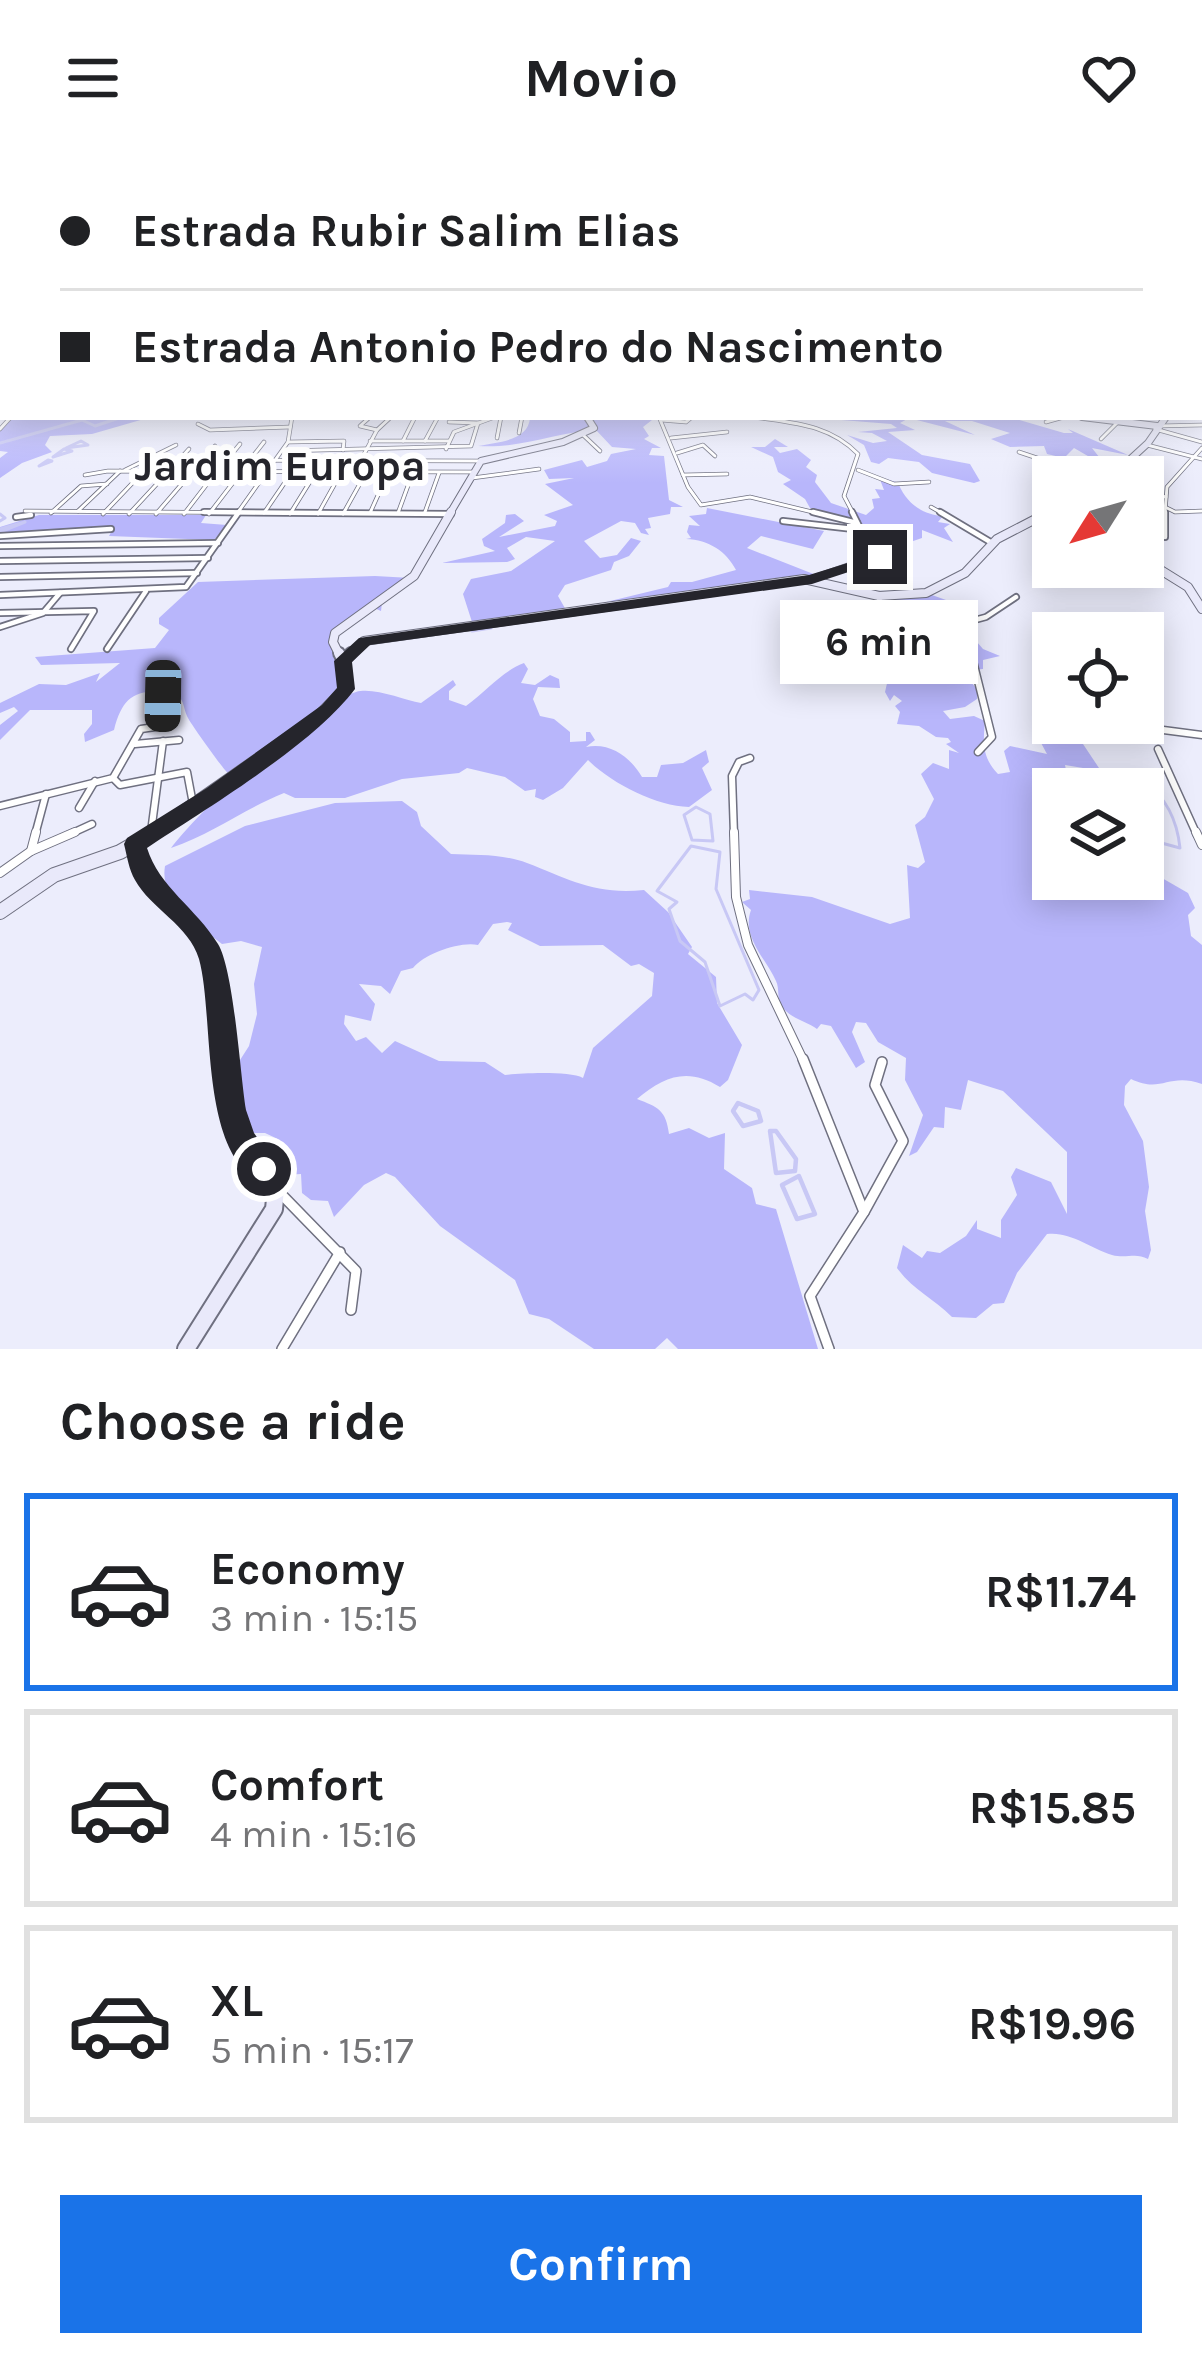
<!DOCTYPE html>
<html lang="en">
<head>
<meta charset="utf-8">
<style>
	:root { --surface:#fff; --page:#f2f2f2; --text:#202124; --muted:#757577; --line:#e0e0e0; --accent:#1a73e8 }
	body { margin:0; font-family:Karla,sans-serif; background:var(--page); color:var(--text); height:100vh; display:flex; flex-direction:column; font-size:45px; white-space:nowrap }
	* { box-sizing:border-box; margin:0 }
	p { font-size:39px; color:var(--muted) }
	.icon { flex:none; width:66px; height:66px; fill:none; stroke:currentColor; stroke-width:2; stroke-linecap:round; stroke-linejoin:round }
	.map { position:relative; height:1193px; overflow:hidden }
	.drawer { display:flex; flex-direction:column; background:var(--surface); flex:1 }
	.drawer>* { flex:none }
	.guide { position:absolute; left:0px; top:0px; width:1203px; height:264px; box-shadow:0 6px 30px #0003; display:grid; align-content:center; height:264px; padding:0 60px; background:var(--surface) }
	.needle { width:78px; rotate:233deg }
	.controls { position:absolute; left:1032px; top:300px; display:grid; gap:24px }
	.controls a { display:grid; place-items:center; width:132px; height:132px; border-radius:0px; background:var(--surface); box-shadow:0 6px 30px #0003; font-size:60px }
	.end { position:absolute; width:54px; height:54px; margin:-27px; border:15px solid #25252c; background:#fff; box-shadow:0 0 0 6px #fff }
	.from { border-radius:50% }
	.bubble { position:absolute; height:84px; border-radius:0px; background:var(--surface); box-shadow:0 6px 30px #0003; font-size:39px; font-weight:700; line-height:84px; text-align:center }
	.car { position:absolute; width:36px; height:72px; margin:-36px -18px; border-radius:15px; box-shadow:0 0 9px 3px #0007; background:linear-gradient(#222 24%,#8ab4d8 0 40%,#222 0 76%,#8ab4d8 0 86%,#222 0) }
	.guide b { display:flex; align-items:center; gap:42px; height:114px; font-size:45px }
	.guide b+b { border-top:3px solid var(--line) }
	.guide i { width:30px; height:30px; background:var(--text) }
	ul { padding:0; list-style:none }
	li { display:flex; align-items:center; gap:36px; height:198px; margin:0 24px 18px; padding:0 36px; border:6px solid var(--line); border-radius:0px }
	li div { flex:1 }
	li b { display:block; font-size:45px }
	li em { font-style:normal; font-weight:700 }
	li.on { border-color:var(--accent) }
	li>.icon { width:108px; height:108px; stroke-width:1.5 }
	h2 { padding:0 60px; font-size:54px; line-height:144px }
	.primary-button { display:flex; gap:24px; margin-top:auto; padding:24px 60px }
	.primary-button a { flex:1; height:138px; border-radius:0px; background:var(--accent); color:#fff; font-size:48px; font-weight:700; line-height:138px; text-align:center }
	header { display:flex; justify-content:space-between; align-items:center; height:156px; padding:0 60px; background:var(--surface); font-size:54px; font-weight:700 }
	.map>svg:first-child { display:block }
</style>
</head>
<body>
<header><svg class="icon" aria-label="menu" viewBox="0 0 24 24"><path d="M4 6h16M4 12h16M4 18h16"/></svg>Movio<svg class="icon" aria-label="heart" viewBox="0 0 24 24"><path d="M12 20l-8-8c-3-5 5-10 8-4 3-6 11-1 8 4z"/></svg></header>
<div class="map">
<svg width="1202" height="1193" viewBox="0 0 1202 1193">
	<rect width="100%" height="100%" fill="#ecedfc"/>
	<g fill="#b8b6fb" fill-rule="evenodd">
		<path d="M 13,261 L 151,261 L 92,278 L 50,280 L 45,289 L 52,296 L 22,307 L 0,322 L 0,302 L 8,296 L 0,295 L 0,272 Z"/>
		<path d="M 530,261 L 652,264 L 643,271 L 649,280 L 644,283 L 661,292 L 652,292 L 649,299 L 664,300 L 669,344 L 683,351 L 671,351 L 670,358 L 648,362 L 651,372 L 645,373 L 649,379 L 641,377 L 635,367 L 621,365 L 584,385 L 600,402 L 617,399 L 631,382 L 641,385 L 629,400 L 614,406 L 611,414 L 565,429 L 558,440 L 566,454 L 472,466 L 463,438 L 471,423 L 511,415 L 555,385 L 526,381 L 507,392 L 515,403 L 507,406 L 442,407 L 495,395 L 484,390 L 482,383 L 505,367 L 506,359 L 515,358 L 524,365 L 499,381 L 555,370 L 557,365 L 544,359 L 573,349 L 545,328 L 574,322 L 549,323 L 544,314 L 582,304 L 587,311 L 607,305 L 611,298 L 636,293 L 612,291 L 596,274 C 557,276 520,293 478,290 C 498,286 529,285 530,261 Z"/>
		<path d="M 804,261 L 1009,261 L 1064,277 L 1073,277 L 1068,273 L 1128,299 L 1092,292 L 1107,311 L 1074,292 L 1064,302 L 1047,298 L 1044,290 L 1010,291 L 991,283 L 1010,277 L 972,265 L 945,265 L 975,279 L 909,262 L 900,267 L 915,274 L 888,276 L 922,299 L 970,308 L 980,325 L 974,327 L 932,317 L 919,306 L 888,302 L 879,308 L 871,306 L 864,289 L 847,279 L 873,287 L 887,285 L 872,277 L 858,276 L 897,272 L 891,268 Z"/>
		<path d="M 775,283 L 788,291 L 774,291 L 780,297 L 797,293 L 811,304 L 806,311 L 817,319 L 815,326 L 831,347 L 866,359 L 874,352 L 872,343 L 880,342 L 875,333 L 884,334 L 879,321 L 903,328 L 899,329 C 906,346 922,359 943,360 L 938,366 L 950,368 L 944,372 L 953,386 L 922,374 L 922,382 L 887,394 L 877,391 L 881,385 L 862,370 L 810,352 L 805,343 L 783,328 L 791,324 L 778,316 L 773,301 L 751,291 L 765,291 Z"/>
		<path d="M 707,352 L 824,375 L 813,393 L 761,380 L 747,392 L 816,419 L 757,431 L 606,446 L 668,431 L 671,426 L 692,426 L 736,414 C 726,395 709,384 686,383 L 691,382 L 687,376 L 689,369 L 700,370 L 689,360 L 706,358 Z"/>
		<path d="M 39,359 L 206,359 L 201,367 L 227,369 L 214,384 L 109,380 L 114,371 L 0,378 L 0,371 Z"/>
		<path d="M 375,420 L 411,422 L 382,447 L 381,455 L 372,451 L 335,479 L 343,538 L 242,614 L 228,617 C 225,616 191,568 188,562 C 182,550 186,546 175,537 C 136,532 123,539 114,574 L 85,586 L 84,578 L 92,568 L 92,554 L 30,554 L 0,584 L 0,569 L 18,555 L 14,551 L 0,557 L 0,547 L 39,528 L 66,529 L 100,517 L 96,526 L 120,507 L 41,509 L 35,501 L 155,492 L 169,474 L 159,468 L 159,462 L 198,426 Z"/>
		<path d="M 932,439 L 946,444 L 932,454 L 940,470 L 910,477 L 955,475 L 963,485 L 965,472 L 983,493 L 1000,500 L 983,504 L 983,513 L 961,515 L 977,533 L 977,543 L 965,551 L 943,555 L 950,563 L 974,560 L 985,565 C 983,588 982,601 998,618 L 1010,616 L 1004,595 L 1010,590 L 1047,598 L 1034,574 L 1056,576 L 1081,571 L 1085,575 L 1083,588 L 1101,615 L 1065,609 L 1070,633 L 1053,633 L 1053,723 L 1103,723 L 1139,740 L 1155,718 L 1188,737 L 1195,752 L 1188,759 L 1191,780 L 1202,789 L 1202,928 C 1168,916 1162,938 1131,923 L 1125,930 L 1124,949 L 1143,985 L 1149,1031 L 1145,1055 L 1151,1094 L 1148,1103 C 1135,1096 1127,1103 1112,1099 C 1090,1092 1070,1075 1047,1078 L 1017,1117 L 1004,1147 L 993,1148 L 976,1162 L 952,1161 C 933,1142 913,1134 897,1112 L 903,1089 L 922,1102 L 927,1095 L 940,1097 L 966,1080 L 977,1064 L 977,1073 L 1001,1082 L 1001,1064 L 1017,1039 L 1011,1021 L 1016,1012 L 1051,1026 L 1067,1058 L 1067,996 L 1003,935 L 968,924 L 961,954 L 945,951 L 944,972 L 934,971 L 917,996 L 909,1000 L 923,959 L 905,924 L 906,902 L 878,886 L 866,867 L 856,866 L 852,876 L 865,906 L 856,912 L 831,870 L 821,868 L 817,873 C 806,865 792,863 783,852 C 776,843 780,833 776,825 C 767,804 741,781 751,754 L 742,746 L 750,743 L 749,734 L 812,741 L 890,768 L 910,762 L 907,709 L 918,712 L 925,706 L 915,669 L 925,661 L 934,643 L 921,618 L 933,607 L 949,613 L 949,594 L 959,597 L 946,588 L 951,586 L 948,582 L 936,581 L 919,570 L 897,568 L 900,556 L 895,550 L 902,545 L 894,539 L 890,545 L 885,536 L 888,523 L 876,509 L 870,469 L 875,472 L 872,449 L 886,440 Z"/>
		<path d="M 524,507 L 528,513 L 521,527 L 535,529 L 550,519 L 559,523 L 560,532 L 538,531 L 533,543 L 540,560 L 554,563 L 570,576 L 570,586 L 586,585 L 586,576 L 590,576 L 595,584 L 586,591 C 611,586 631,602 642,621 L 657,621 L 661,609 L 683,607 L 706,594 L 709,606 L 702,612 L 712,634 L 689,651 C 656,650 611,627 588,604 L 563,632 L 543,644 L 535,641 L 536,633 L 525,635 L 505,621 L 467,612 L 459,617 L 402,623 L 345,642 L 295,642 L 284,637 C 244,653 212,678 171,692 C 183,676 221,635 237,626 C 251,618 266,615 278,603 C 296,584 330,544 356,536 C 374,531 403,544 421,547 L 453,524 L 456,529 L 449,535 L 449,544 L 466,550 C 488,534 501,516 524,507 Z"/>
		<path d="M 402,645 L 417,656 L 421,670 L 451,698 C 476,699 504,698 527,707 C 569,723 594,739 644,734 L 668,756 L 692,791 L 688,798 L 716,821 L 717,847 L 742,889 L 728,924 L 720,931 C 688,911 664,920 637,943 C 658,951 666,954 669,978 L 689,972 L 709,982 L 725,977 L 724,1013 L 752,1032 L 756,1048 L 776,1053 L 818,1193 L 678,1193 L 667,1182 L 655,1193 L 594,1193 L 549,1163 L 529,1158 L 515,1124 L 440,1070 L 395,1021 L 386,1017 L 364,1029 L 334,1061 L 328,1045 L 311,1044 L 302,1037 L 301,1018 L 285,1019 L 280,984 L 265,977 L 247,977 L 233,915 L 249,890 L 257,858 L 254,828 L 262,791 L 241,785 L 222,788 C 197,769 159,745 165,710 L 245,670 L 335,647 ZM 507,766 L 512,767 L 508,774 L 540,790 L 603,789 L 631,810 L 639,808 L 654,817 L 652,840 L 593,892 L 583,922 C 570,915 522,917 505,919 L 485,906 L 439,905 L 395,885 L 382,897 L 366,881 L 356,885 L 344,868 L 345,859 L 371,865 L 375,848 L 359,828 L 381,830 L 390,838 L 401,815 L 413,812 C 424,798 460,785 478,789 L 493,768 Z"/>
	</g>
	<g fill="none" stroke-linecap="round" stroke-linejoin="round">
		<g stroke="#c8c8f5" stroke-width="3">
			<path d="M 81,285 L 88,289 L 66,292 Z"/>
			<path d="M 0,287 L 82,264 L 95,270 L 122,261"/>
			<path d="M 64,293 L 72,295 L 53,301 Z"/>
			<path d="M 48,304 L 52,305 L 39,310 Z"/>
			<path d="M 0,358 L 5,362 L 0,365"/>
			<path d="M 0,373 L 25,366 L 0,376"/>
			<path d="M 490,467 L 491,472 L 472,475 L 471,470 Z"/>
			<path d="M 1128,633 L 1144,626 C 1167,642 1177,664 1180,692 L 1143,682"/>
			<path d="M 696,651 L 710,658 L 713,685 L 692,684 L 684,659 Z"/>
			<path d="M 691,690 L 720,696 L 716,733 L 759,834 L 753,844 L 745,838 L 720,850 L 705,806 L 680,785 L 669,753 L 677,746 L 657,735 Z"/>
		</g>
		<g stroke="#c8c8f5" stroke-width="4.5">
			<path d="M 738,947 L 758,955 L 761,965 L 743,970 L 733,955 Z"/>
			<path d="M 770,975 L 776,975 L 796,1003 L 795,1015 L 776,1017 Z"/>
			<path d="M 799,1020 L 815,1058 L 797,1063 L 782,1029 Z"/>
		</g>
		<g stroke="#6f7080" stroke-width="4.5">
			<g id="street-far4">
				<path d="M 370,261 L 360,270 L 377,274"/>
				<path d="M 659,261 L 688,331 L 701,349 L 750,341 L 825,359"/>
				<path d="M 754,261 C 793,267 829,268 858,298 L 844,340 L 854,359"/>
				<path d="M 661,264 L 686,266 L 692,261"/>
				<path d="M 1046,266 L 1064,261"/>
				<path d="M 198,268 L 210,274 L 290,271"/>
				<path d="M 1158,270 L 1202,269"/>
				<path d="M 0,273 L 11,261"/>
				<path d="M 1155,273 L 1202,286"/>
				<path d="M 519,277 L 522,261"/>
				<path d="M 581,277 L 600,295"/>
				<path d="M 497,282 L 501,261"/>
				<path d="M 671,282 L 727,276"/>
				<path d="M 1101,283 L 1118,266"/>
				<path d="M 370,285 L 449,285"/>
				<path d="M 403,285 L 415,261"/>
				<path d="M 425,285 L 438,261"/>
				<path d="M 288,286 L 344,285 L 343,294"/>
				<path d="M 1147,289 L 1202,303"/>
				<path d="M 446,293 L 454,276 L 495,261"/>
				<path d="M 283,295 L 471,290 L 478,267 L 449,266"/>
				<path d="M 1019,296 L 1094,321"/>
				<path d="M 677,297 L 703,289 L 715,300"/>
				<path d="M 145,304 L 481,305"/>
				<path d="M 179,304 L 189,293"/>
				<path d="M 203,304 L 215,290"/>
				<path d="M 227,304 L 240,288"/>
				<path d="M 250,304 L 264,286"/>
				<path d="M 125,314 L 176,289"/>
				<path d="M 858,314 L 894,328 L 929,326"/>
				<path d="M 355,315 L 377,274 L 391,261"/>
				<path d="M 85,319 L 108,315 L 474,316"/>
				<path d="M 683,319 L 727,318"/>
				<path d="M 472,322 L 539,313"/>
				<path d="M 1143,336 L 1166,341"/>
				<path d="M 931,351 L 945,359"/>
				<path d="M 1165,351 L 1175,356 L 1202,355"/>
				<path d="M 25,355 L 451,358"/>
				<path d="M 78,355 L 120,315"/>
				<path d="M 425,356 L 439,317"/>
				<path d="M 1165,356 L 1167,331 L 1202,292"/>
				<path d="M 51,357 L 81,330 L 107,328"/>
				<path d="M 264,357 L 292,316"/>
				<path d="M 370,357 L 388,317"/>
				<path d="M 398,357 L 413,316"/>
				<path d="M 103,358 L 142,317"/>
				<path d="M 129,358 L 168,316"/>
				<path d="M 156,358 L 193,315"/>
				<path d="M 184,358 L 217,315"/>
				<path d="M 209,358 L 242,315"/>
				<path d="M 290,358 L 316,316"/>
				<path d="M 318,358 L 342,315"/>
				<path d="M 343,358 L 367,315"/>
				<path d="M 236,359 L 288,286 L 292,261"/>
			</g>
		</g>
		<g stroke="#6f7080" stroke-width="8">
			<g id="street-far3">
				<path d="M 204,356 L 451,358"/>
				<path d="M 813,356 L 857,367"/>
				<path d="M 940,356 L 992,387"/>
				<path d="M 1165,356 L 1165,381"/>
				<path d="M 16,361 L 31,359"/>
				<path d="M 783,365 L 862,374"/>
				<path d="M 0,380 L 111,373"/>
				<path d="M 0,390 L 218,387"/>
				<path d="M 0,405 L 208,402"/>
				<path d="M 0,421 L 197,417"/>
				<path d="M 812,423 L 887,397 L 860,372 L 852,356"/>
				<path d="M 0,439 L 186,431 L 239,356"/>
				<path d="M 879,440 L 883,471 L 889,475 L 948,471 L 966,479 L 971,500"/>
				<path d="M 0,457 L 94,455 L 71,493"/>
				<path d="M 0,471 L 43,457 L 60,437"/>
				<path d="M 949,471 L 986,461 L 1016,441"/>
				<path d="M 107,493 L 146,435"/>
			</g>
		</g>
		<g stroke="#6f7080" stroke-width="9">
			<g id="street-far2">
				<path d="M 971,497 L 992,581 L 978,596"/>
				<path d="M 1148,572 L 1202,579"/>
				<path d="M 135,588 L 179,584"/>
				<path d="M 1158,593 L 1197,679"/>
				<path d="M 113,622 L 120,629 L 187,616 L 193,648"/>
				<path d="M 0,650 L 113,622 L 141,573 L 162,570 L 163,540"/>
				<path d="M 79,652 L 95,625"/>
				<path d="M 151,676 L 163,585"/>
				<path d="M 35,679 L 46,638"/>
				<path d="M 68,679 L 92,668"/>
				<path d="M 734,679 L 732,620 L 739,606 L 750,602"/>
			</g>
		</g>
		<g stroke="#6f7080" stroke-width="10">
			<g id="street-far1">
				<path d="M 734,676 L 736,741 L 748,789 L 804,906"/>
				<path d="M 1196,676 L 1202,689"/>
				<path d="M 31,695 L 36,676"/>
				<path d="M 0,717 L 31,695 L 75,676"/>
			</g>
		</g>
		<g stroke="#6f7080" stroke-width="12">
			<g id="street">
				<path d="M 803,903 L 864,1056 L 810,1140 L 829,1193"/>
				<path d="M 281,1038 L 356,1115 L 351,1154"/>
				<path d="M 864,1056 L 903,985 L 875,929 L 882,906"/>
				<path d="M 282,1193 L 340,1096"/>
			</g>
		</g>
		<g stroke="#6f7080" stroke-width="8">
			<g id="secondary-far4">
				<path d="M 1082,261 L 1157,270"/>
				<path d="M 1111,321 L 1148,287 L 1166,261"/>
				<path d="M 449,359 L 481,305 L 563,286 L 594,272 L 587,261"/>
				<path d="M 1043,359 L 1053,354"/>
			</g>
		</g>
		<g stroke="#6f7080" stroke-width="10">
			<g id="secondary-far3">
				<path d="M 1143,403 L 1188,431 L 1202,453"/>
				<path d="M 340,500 L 333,486 L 335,477 L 414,420 L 451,356"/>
				<path d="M 348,500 L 364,485 L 804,423 L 879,440 L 926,437 L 965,417 L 997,383 L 1049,356"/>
			</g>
		</g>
		<g stroke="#6f7080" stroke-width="14">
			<g id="secondary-far2">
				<path d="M 339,497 L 343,505"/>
				<path d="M 150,679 L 319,561 L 346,533 L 343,505 L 351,497"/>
			</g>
		</g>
		<g stroke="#6f7080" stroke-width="16">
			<g id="secondary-far1">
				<path d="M 135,688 L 145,721 L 185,760 L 210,797 L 222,906"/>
				<path d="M 0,756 L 54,719 L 120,696 L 155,676"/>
			</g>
		</g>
		<g stroke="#6f7080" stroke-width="20">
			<path id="secondary" d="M 186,1193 L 274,1053 L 276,1033 L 236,971 L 222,903"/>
		</g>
		<use href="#street-far4" stroke="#fff" stroke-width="3"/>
		<use href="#street-far3" stroke="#fff" stroke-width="4.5"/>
		<use href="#street-far2" stroke="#fff" stroke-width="6"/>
		<use href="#street-far1" stroke="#fff" stroke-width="8"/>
		<use href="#street" stroke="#fff" stroke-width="9"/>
		<use href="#secondary-far4" stroke="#e9e9fa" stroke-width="6"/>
		<use href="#secondary-far3" stroke="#e9e9fa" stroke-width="8"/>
		<use href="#secondary-far2" stroke="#e9e9fa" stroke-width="10"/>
		<use href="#secondary-far1" stroke="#e9e9fa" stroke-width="14"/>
		<use href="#secondary" stroke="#e9e9fa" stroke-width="16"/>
	</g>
	<linearGradient id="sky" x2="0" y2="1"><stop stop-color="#9bbced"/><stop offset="0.49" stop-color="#f6f7fe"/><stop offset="1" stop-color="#f6f7fe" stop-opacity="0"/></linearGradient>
	<rect width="1202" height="327" fill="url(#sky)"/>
	<path fill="#25252c" d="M 880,397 L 885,404 L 812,428 L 370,489 L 352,506 L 355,533 C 313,589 207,652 147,692 C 159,731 196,752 218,788 C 234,815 240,917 246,954 L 254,977 L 279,1013 L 275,1023 L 264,1028 C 198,1000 215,861 199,803 C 189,769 151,753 135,724 C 129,714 127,700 124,688 L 127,682 L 207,632 L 322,549 L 337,532 L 334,505 L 359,482 L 809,419 Z"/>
	<g text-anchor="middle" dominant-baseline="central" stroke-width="12" stroke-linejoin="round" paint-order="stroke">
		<g font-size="42" font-weight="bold" fill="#25252c" stroke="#fff">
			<text x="280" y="310">Jardim Europa</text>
		</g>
	</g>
</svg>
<div class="controls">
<a><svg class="needle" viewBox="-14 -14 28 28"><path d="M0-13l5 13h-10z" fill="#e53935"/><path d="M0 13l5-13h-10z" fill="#757577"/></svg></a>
<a><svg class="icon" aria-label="locate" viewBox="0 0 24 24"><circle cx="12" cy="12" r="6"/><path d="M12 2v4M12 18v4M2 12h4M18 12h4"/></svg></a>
<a><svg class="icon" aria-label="layers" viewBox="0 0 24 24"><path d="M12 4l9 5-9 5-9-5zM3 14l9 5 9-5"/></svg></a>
</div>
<i class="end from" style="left:264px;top:1013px"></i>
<i class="end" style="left:880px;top:401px"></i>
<div class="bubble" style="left:780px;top:444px;width:198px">6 min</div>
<i class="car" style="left:163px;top:540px;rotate:181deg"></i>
<div class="guide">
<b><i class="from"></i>Estrada Rubir Salim Elias</b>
<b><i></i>Estrada Antonio Pedro do Nascimento</b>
</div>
</div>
<section class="drawer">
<h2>Choose a ride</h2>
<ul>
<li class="on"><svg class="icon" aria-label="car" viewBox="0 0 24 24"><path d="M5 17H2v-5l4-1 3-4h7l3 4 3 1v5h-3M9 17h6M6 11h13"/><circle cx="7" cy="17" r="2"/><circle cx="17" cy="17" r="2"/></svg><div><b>Economy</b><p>3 min · 15:15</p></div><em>R$11.74</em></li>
<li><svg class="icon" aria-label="car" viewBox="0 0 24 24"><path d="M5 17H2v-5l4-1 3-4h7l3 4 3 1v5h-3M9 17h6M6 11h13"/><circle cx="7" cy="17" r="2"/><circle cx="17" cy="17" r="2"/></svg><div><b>Comfort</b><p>4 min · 15:16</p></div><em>R$15.85</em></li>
<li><svg class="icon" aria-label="car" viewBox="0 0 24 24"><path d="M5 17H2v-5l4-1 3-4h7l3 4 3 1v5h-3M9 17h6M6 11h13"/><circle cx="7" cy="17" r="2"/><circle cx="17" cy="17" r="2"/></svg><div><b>XL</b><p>5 min · 15:17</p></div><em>R$19.96</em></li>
</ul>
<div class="primary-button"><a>Confirm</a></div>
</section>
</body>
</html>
